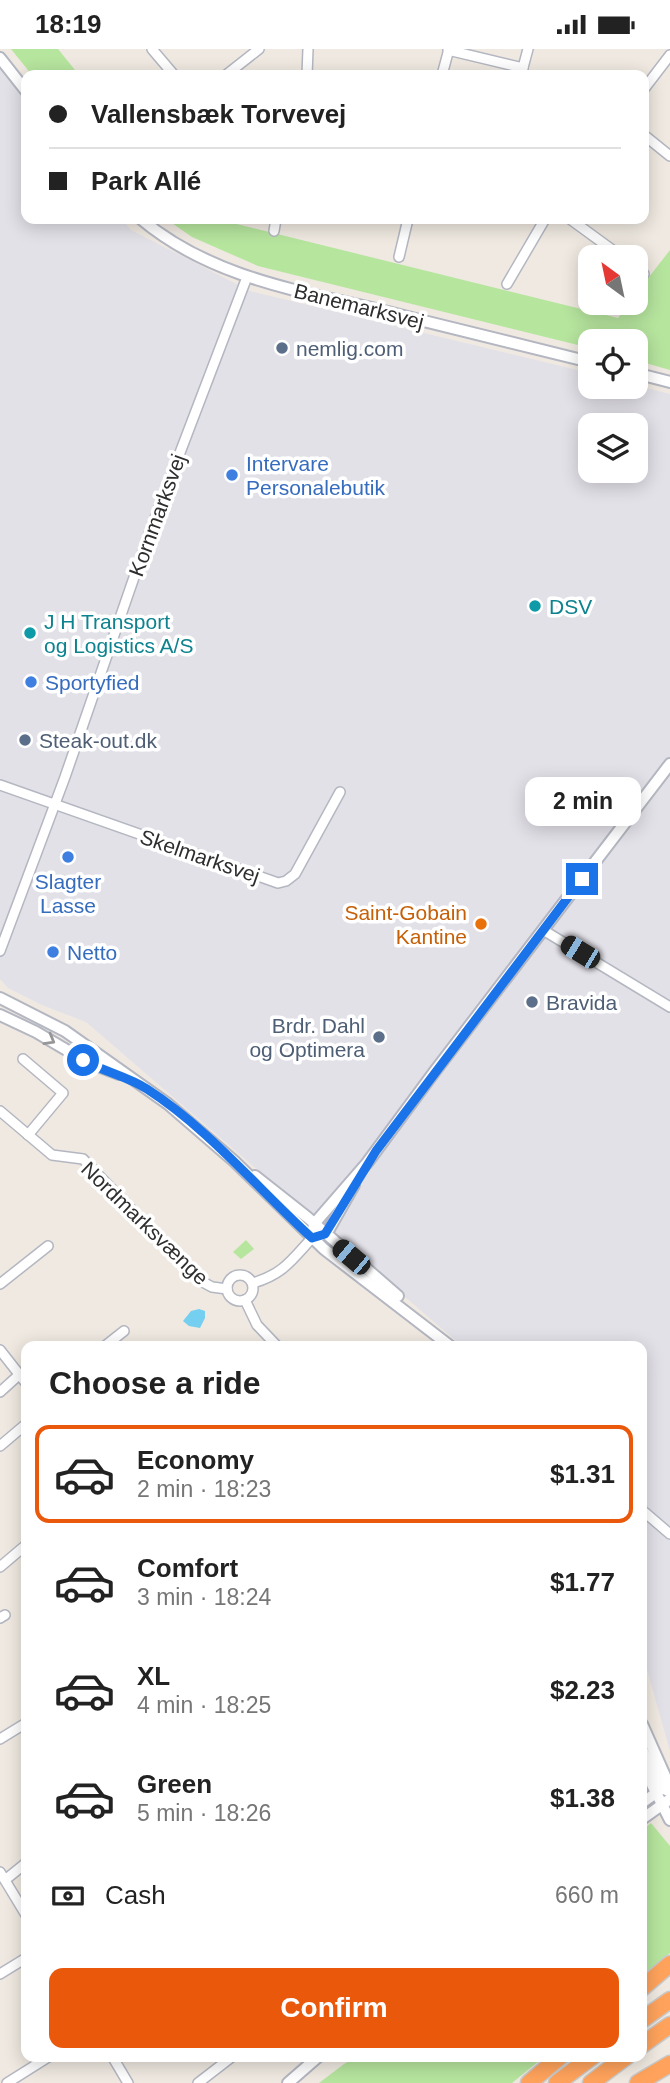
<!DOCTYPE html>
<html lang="en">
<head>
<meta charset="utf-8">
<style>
	:root { --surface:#fff; --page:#f6f6f6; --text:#222; --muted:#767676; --line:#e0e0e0; --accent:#ea580c }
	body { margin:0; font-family:Helvetica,sans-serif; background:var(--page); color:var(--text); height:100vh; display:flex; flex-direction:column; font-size:26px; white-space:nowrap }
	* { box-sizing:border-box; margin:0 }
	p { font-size:23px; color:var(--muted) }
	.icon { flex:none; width:38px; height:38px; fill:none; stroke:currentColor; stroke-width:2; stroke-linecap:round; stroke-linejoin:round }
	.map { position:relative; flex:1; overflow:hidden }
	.drawer { position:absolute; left:21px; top:1292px; width:626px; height:721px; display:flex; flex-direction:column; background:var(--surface); border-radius:14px; box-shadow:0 4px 18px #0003 }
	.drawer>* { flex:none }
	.hud { position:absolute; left:21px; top:21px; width:628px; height:154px; border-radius:14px; box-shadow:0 4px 18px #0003; display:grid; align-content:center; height:154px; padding:0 28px; background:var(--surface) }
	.needle { width:46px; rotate:327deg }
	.buttons { position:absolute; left:578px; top:196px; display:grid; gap:14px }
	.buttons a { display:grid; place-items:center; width:70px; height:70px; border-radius:14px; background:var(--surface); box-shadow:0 4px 18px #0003; font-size:35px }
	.end { position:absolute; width:32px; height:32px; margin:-16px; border:9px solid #1a73e8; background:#fff; box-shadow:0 0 0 4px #fff }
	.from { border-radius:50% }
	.bubble { position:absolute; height:49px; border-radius:14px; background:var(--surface); box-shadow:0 4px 18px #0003; font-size:23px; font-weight:800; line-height:49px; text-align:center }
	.car { position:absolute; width:21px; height:42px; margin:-21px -10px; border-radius:9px; box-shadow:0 0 5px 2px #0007; background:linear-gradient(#222 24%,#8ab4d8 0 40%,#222 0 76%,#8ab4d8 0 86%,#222 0) }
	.hud b { display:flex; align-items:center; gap:24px; height:66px; font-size:26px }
	.hud b+b { border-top:2px solid var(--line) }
	.hud i { width:18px; height:18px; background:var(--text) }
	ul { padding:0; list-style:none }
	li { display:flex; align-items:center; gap:21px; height:98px; margin:0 14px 10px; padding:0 14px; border:4px solid transparent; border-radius:14px }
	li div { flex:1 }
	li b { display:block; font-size:26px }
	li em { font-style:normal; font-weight:800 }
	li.selected { border-color:var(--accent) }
	li>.icon { width:63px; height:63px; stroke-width:1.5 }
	h2 { padding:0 28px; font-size:32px; line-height:84px }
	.pay { display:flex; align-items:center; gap:18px; height:77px; padding:0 28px; font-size:26px }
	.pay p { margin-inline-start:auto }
	.cta { display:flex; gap:14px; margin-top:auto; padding:14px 28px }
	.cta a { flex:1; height:80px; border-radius:14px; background:var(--accent); color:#fff; font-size:28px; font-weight:800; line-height:80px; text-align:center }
	.status { display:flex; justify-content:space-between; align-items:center; height:49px; padding:0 35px; background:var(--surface); direction:ltr }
	.status svg { height:19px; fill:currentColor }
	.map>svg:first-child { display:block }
</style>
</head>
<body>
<div class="status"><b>18:19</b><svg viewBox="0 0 49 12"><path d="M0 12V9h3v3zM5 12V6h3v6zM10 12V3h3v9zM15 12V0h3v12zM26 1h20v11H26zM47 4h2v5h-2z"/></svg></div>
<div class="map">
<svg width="670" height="2034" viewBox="0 0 670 2034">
	<rect width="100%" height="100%" fill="#efe9e1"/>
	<path fill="#e3e1e8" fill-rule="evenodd" d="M 0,20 L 26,52 L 26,170 L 122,170 L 131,181 L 250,242 L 590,324 L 590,338 L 635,336 L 670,345 L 670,1702 L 642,1603 L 642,1297 L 462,1297 L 86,973 L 42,956 L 8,939 L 0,930 ZM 590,376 L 635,376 L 635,422 L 590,422 Z"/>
	<g fill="#b6e59e">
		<path d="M 11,0 L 58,0 L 79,26 L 32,26 Z"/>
		<path d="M 166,170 L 216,170 L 618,269 L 630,254 L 635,254 L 635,246 L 670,201 L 670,321 L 635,311 L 635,292 L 590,292 L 590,299 L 258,217 L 192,188 Z"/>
		<path d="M 246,1191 L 254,1200 L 241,1210 L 233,1203 Z"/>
		<path d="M 651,1774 L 670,1797 L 670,1904 L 642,1927 L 642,1781 Z"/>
		<path d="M 358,2007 L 545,2007 L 512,2034 L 319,2034 L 344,2015 Z"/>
	</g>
	<path fill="#75cff0" d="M 199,1260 L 205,1262 L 205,1269 L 200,1279 L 189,1277 L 183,1272 L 191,1262 Z"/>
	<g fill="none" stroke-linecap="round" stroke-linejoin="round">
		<g stroke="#b4b7c1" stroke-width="12">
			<g id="minor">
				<path d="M 152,0 L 174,26"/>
				<path d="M 448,1 L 523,19"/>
				<path d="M 226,26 L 259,0"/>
				<path d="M 307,26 L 308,0"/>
				<path d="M 442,26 L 449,0"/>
				<path d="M 521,26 L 528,0"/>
				<path d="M 644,40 L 670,6"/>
				<path d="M 644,86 L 670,107"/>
				<path d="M 570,170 L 622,208"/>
				<path d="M 274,182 L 276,170"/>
				<path d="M 399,208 L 408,170"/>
				<path d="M 635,218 L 644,225"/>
				<path d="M 507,235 L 545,170"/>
				<path d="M 0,736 L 278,834 L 286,832 L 295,825 L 340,743"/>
				<path d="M 543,881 L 670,958"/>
				<path d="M 0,902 L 65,728 L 149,485 L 247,228"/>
				<path d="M 23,1010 L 63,1044 L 28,1086"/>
				<path d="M 0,1062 L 52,1106 L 83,1110 L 199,1231 L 212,1238 L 227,1240"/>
				<circle cx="240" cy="1239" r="13"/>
				<path d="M 253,1234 C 283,1225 291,1212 312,1189"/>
				<path d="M 0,1235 L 48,1197"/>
				<path d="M 245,1251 L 257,1276 L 277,1297"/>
				<path d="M 105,1297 L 124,1282"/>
				<path d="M 0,1301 L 26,1334"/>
				<path d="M 0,1343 L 20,1325"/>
				<path d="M 0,1397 L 26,1375"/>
				<path d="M 642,1461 L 670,1485"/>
				<path d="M 0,1518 L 26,1496"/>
				<path d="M 0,1569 L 5,1566"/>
				<path d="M 0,1690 L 26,1674"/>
				<path d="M 0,1823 L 26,1866"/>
				<path d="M 5,1831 L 26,1814"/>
				<path d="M 0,1925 L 26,1909"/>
				<path d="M 112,2007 L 128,2034"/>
				<path d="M 7,2034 L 50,2007"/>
				<path d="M 198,2034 L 233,2007"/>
			</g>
		</g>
		<g stroke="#b4b7c1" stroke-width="14">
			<g id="tertiary">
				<path d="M 0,9 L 26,42"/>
				<path d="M 141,170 C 211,229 301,242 388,263 C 455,280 522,296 590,313"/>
				<path d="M 635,324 L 670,333"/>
				<path d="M 0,949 L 65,982 L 168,1055 L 234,1112 L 324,1200 L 450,1297"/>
				<path d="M 0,966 L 36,983 L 87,1013 L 119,1025"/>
				<path d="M 255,1127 L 307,1168 L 398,1247"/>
				<path d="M 321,1186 L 329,1180 L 354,1136"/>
				<path d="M 312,1189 L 314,1175 L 367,1114 L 435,1022 L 670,715"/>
				<path d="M 642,1675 L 670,1738"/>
				<path d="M 642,1700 L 663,1739 L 668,1742"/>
				<path d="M 642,1716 L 670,1771"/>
				<path d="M 642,1754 L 660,1741"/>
				<path d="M 642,1770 L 670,1750"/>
				<path d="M 288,2034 L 319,2007"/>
			</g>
		</g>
		<g stroke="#c9c9c9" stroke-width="19">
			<g id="motorway">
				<path d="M 642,1939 L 670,1915"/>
				<path d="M 642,1971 L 670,1951"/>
				<path d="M 642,1996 L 670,1976"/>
				<path d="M 529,2034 L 561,2007"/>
				<path d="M 557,2034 L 593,2007"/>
				<path d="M 591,2034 L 627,2007"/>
				<path d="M 638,2034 L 670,2015"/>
			</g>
		</g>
		<use href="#minor" stroke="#fff" stroke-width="9"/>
		<use href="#tertiary" stroke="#fff" stroke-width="10"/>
		<use href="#motorway" stroke="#ffa35c" stroke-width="16"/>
	</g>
	<defs><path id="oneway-chevron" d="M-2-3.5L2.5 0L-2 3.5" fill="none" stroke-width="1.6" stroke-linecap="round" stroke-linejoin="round" transform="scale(1.75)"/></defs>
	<use stroke="#969696" href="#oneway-chevron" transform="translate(50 991) rotate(30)"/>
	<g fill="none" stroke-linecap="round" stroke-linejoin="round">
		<path stroke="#1a73e8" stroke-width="9" d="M 83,1011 C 104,1023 127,1027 147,1040 C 209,1080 257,1139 312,1189 L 325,1185 L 376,1102 L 582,830"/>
	</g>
	<g fill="#5c6f8a" stroke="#fff" stroke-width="2.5">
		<circle cx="282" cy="299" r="7"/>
		<circle cx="25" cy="691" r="7"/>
		<circle cx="532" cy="953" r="7"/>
		<circle cx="379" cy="988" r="7"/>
	</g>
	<g fill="#3f7fe0" stroke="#fff" stroke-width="2.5">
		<circle cx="232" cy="426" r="7"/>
		<circle cx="31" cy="633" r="7"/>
		<circle cx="68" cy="808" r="7"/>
		<circle cx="53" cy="903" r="7"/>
	</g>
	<g fill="#0f9aa8" stroke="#fff" stroke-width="2.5">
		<circle cx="535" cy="557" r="7"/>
		<circle cx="30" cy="584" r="7"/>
	</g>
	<circle fill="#e8710a" stroke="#fff" stroke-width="2.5" cx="481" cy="875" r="7"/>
	<g text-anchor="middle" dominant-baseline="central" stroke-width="7" stroke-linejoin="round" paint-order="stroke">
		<g font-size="21" fill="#2e2e2e" stroke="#fff">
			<text transform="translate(359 257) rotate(14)">Banemarksvej</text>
			<text transform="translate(157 466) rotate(-70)">Kornmarksvej</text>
			<text transform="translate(200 807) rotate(19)">Skelmarksvej</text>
			<text transform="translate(145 1174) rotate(44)">Nordmarksvænge</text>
		</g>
		<g font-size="21" fill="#4e5e75" stroke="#fff" text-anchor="start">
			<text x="296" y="299">nemlig.com</text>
			<text x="39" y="691">Steak-out.dk</text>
			<text x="546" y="953">Bravida</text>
			<text x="365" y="976" text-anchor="end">Brdr. Dahl<tspan x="365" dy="24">og Optimera</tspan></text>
		</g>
		<g font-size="21" fill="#366cbe" stroke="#fff" text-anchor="start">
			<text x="246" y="414">Intervare<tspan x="246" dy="24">Personalebutik</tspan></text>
			<text x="45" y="633">Sportyfied</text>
			<text x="68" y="832" text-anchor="middle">Slagter<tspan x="68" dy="24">Lasse</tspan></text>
			<text x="67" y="903">Netto</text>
		</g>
		<g font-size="21" fill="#0d838f" stroke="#fff" text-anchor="start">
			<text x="549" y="557">DSV</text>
			<text x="44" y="572">J H Transport<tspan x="44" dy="24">og Logistics A/S</tspan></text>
		</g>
		<g font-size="21" fill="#c56008" stroke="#fff" text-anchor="end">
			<text x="467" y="863">Saint-Gobain<tspan x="467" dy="24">Kantine</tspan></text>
		</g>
	</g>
</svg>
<div class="buttons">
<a><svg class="needle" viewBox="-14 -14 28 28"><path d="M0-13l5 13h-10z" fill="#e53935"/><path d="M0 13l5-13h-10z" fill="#767676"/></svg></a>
<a><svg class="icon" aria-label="locate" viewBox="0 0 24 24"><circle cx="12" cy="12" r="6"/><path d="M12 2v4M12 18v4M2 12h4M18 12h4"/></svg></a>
<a><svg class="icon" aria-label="layers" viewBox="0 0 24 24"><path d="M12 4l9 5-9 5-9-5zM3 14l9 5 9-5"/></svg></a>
</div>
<i class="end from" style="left:83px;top:1011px"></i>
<i class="end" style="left:582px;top:830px"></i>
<div class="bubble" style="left:525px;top:728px;width:116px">2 min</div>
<i class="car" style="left:580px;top:903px;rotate:301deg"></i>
<i class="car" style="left:351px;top:1208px;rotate:310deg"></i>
<div class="hud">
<b><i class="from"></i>Vallensbæk Torvevej</b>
<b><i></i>Park Allé</b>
</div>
<section class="drawer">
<h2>Choose a ride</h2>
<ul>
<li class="selected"><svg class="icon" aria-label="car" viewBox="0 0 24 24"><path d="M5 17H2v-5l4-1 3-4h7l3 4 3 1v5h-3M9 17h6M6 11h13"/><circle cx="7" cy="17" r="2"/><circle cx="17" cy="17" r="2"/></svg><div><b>Economy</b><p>2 min · 18:23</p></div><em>$1.31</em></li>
<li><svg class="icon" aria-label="car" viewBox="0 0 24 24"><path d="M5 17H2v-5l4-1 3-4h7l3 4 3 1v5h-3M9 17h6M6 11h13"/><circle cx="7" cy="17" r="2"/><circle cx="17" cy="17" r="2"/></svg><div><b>Comfort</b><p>3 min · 18:24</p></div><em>$1.77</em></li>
<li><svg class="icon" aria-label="car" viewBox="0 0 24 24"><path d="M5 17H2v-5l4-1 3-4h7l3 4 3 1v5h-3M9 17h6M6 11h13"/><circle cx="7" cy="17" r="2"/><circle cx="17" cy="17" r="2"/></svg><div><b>XL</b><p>4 min · 18:25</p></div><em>$2.23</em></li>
<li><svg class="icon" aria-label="car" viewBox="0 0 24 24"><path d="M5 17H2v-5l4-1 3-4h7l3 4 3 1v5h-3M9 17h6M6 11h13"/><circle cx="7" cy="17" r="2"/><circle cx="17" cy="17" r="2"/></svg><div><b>Green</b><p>5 min · 18:26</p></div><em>$1.38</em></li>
</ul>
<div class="pay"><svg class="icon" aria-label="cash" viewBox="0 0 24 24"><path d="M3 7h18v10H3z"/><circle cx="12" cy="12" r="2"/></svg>Cash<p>660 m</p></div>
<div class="cta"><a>Confirm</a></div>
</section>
</div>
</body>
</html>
